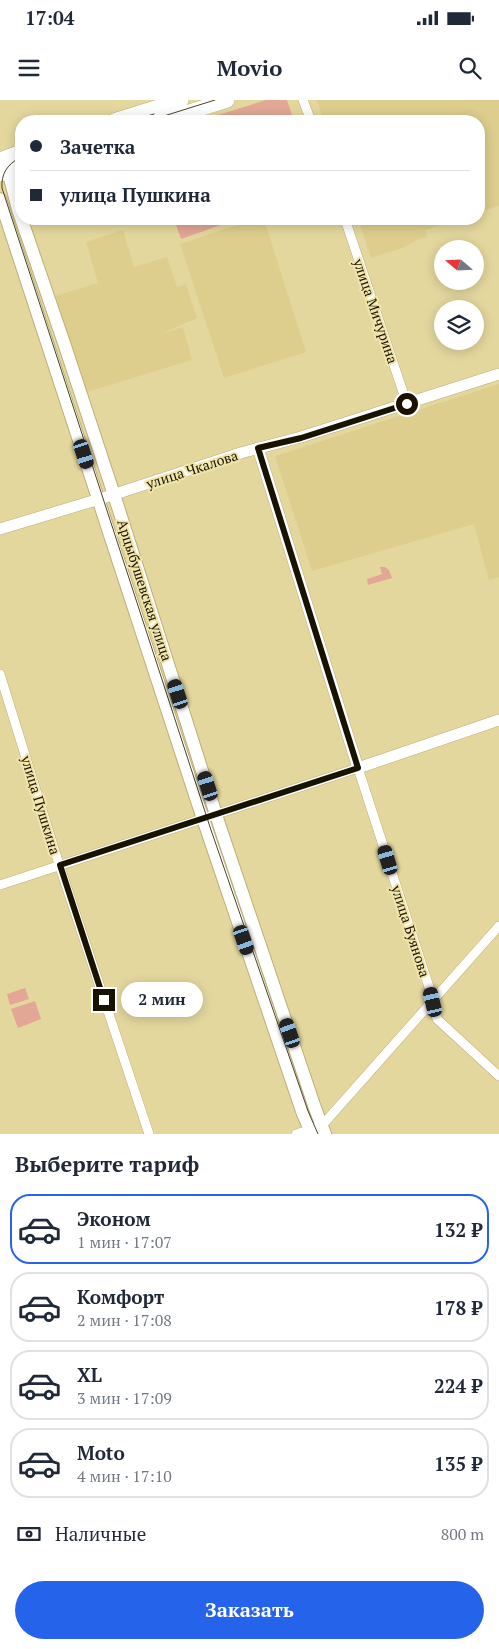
<!DOCTYPE html>
<html lang="ru">
<head>
<meta charset="utf-8">
<style>
	:root { --surface:#fff; --page:#f2f2f3; --text:#1f2937; --muted:#747a83; --line:#e0e1e3; --accent:#2563eb }
	body { margin:0; font-family:"PT Serif",serif; background:var(--page); color:var(--text); height:100vh; display:flex; flex-direction:column; font-size:19px; white-space:nowrap }
	* { box-sizing:border-box; margin:0 }
	p { font-size:16px; color:var(--muted) }
	.icon { flex:none; width:28px; height:28px; fill:none; stroke:currentColor; stroke-width:2; stroke-linecap:round; stroke-linejoin:round }
	.map { position:relative; height:1034px; overflow:hidden }
	.drawer { display:flex; flex-direction:column; background:var(--surface); flex:1 }
	.drawer>* { flex:none }
	.banner { position:absolute; left:15px; top:15px; width:470px; height:110px; border-radius:20px; box-shadow:0 2px 12px #0003; display:grid; align-content:center; height:110px; padding:0 15px; background:var(--surface) }
	.needle { width:32px; rotate:289deg }
	.tools { position:absolute; left:434px; top:140px; display:grid; gap:10px }
	.tools a { display:grid; place-items:center; width:50px; height:50px; border-radius:50%; background:var(--surface); box-shadow:0 2px 12px #0003; font-size:25px }
	.end { position:absolute; width:22px; height:22px; margin:-11px; border:6px solid #181300; background:#fff; box-shadow:0 0 0 2px #fff }
	.from { border-radius:50% }
	.bubble { position:absolute; height:35px; border-radius:18px; background:var(--surface); box-shadow:0 2px 12px #0003; font-size:16px; font-weight:700; line-height:35px; text-align:center }
	.car { position:absolute; width:15px; height:30px; margin:-15px -8px; border-radius:6px; box-shadow:0 0 4px 1px #0007; background:linear-gradient(#222 24%,#8ab4d8 0 40%,#222 0 76%,#8ab4d8 0 86%,#222 0) }
	.banner b { display:flex; align-items:center; gap:18px; height:48px; font-size:19px }
	.banner b+b { border-top:1px solid var(--line) }
	.banner i { width:12px; height:12px; background:var(--text) }
	ul { padding:0; list-style:none }
	li { display:flex; align-items:center; gap:15px; height:70px; margin:0 10px 8px; padding:0 5px; border:2px solid var(--line); border-radius:20px }
	li div { flex:1 }
	li b { display:block; font-size:19px }
	li em { font-style:normal; font-weight:700 }
	li.current { border-color:var(--accent) }
	li>.icon { width:45px; height:45px; stroke-width:1.5 }
	h2 { padding:0 15px; font-size:22px; line-height:60px }
	.pay { display:flex; align-items:center; gap:12px; height:55px; padding:0 15px; font-size:19px }
	.pay p { margin-inline-start:auto }
	.primary-button { display:flex; gap:10px; margin-top:auto; padding:10px 15px }
	.primary-button a { flex:1; height:58px; border-radius:30px; background:var(--accent); color:#fff; font-size:20px; font-weight:700; line-height:58px; text-align:center }
	.status { display:flex; justify-content:space-between; align-items:center; height:35px; padding:0 25px; background:var(--surface); direction:ltr }
	.status svg { height:14px; fill:currentColor }
	header { display:flex; justify-content:space-between; align-items:center; height:65px; padding:0 15px; background:var(--surface); font-size:22px; font-weight:700 }
	.map>svg:first-child { display:block }
</style>
</head>
<body>
<div class="status"><b>17:04</b><svg viewBox="0 0 49 12"><path d="M0 12V9h3v3zM5 12V6h3v6zM10 12V3h3v9zM15 12V0h3v12zM26 1h20v11H26zM47 4h2v5h-2z"/></svg></div>
<header><svg class="icon" aria-label="menu" viewBox="0 0 24 24"><path d="M4 6h16M4 12h16M4 18h16"/></svg>Movio<svg class="icon" aria-label="search" viewBox="0 0 24 24"><circle cx="10" cy="10" r="6"/><path d="M15 15l6 6"/></svg></header>
<div class="map">
<svg width="499" height="1034" viewBox="0 0 499 1034">
	<rect width="100%" height="100%" fill="#e4d79e"/>
	<g fill="#ddce8d">
		<path d="M 317,0 L 499,0 L 499,106 L 479,112 L 479,21 L 324,21 Z"/>
		<path d="M 256,119 L 264,119 L 306,252 L 224,278 L 180,144 Z"/>
		<path d="M 358,119 L 459,119 L 425,130 L 427,137 L 415,141 L 405,147 L 371,158 Z"/>
		<path d="M 123,130 L 134,167 L 167,157 L 177,187 L 186,184 L 197,218 L 158,235 L 183,227 L 192,260 L 87,292 L 55,196 L 98,183 L 86,142 Z"/>
		<path d="M 499,284 L 499,477 L 489,480 L 474,424 L 312,471 L 275,356 Z"/>
	</g>
	<g fill="#e3a796">
		<path d="M 266,0 L 287,0 L 294,21 L 199,21 Z"/>
		<path d="M 174,119 L 238,119 L 181,139 Z"/>
		<path d="M 380,467 L 385,467 L 389,470 L 392,478 L 368,485 L 367,479 L 382,474 Z"/>
		<path d="M 25,888 L 29,899 L 10,905 L 7,894 Z"/>
		<path d="M 35,901 L 41,919 L 18,928 L 11,909 Z"/>
	</g>
	<g fill="none" stroke-linecap="round" stroke-linejoin="round">
		<g stroke="#bcaf77" stroke-width="10">
			<g id="minor">
				<path d="M 303,0 L 311,21"/>
				<path d="M 345,119 L 407,304"/>
				<path d="M 0,574 L 56,755 L 149,1034"/>
				<path d="M 0,785 L 358,668 L 430,890 L 437,919 L 499,976"/>
				<path d="M 318,1030 L 499,826"/>
				<path d="M 296,1034 L 315,1028"/>
			</g>
		</g>
		<g stroke="#bcaf77" stroke-width="12">
			<g id="tertiary">
				<path d="M 258,348 L 358,668 L 499,620"/>
				<path d="M 0,429 L 106,397 L 244,352 L 301,337 L 499,274"/>
			</g>
		</g>
		<g stroke="#bcaf77" stroke-width="14">
			<g id="secondary">
				<path d="M 6,63 L 18,109 L 65,246 L 118,407 L 220,727 L 315,1008 L 325,1034"/>
				<path d="M 0,99 L 199,707 L 303,1014 L 312,1034"/>
			</g>
		</g>
		<g stroke="#bcaf77" stroke-width="16">
			<g id="primary">
				<path d="M 114,21 L 181,0"/>
				<path d="M 161,21 L 227,0"/>
				<path d="M 0,60 L 21,52"/>
				<path d="M 0,74 L 21,67"/>
			</g>
		</g>
		<use href="#minor" stroke="#fff" stroke-width="9"/>
		<use href="#tertiary" stroke="#fff" stroke-width="11"/>
		<use href="#secondary" stroke="#fff" stroke-width="12"/>
		<use href="#primary" stroke="#fff" stroke-width="15"/>
		<g stroke="#484225" stroke-width="1">
			<path d="M 131,21 L 154,14"/>
			<path d="M 148,21 L 215,0"/>
			<path d="M 19,58 C 7,65 1,74 2,88 L 211,730 L 308,1011 L 318,1034"/>
		</g>
	</g>
	<g fill="none" stroke-linecap="round" stroke-linejoin="round">
		<path stroke="#181300" stroke-width="6" d="M 104,900 L 60,765 L 358,668 L 258,348 L 301,338 L 407,304"/>
	</g>
	<g text-anchor="middle" dominant-baseline="central" stroke-width="4" stroke-linejoin="round" paint-order="stroke">
		<g font-size="14" fill="#181300" stroke="#f1e5ab">
			<text transform="translate(376 211) rotate(71)">улица Мичурина</text>
			<text transform="translate(192 369) rotate(-18)">улица Чкалова</text>
			<text transform="translate(145 490) rotate(72)">Арцыбушевская улица</text>
			<text transform="translate(41 705) rotate(73)">улица Пушкина</text>
			<text transform="translate(411 831) rotate(72)">улица Буянова</text>
		</g>
	</g>
</svg>
<div class="tools">
<a><svg class="needle" viewBox="-14 -14 28 28"><path d="M0-13l5 13h-10z" fill="#e53935"/><path d="M0 13l5-13h-10z" fill="#747a83"/></svg></a>
<a><svg class="icon" aria-label="layers" viewBox="0 0 24 24"><path d="M12 4l9 5-9 5-9-5zM3 14l9 5 9-5"/></svg></a>
</div>
<i class="end from" style="left:407px;top:304px"></i>
<i class="end" style="left:104px;top:900px"></i>
<div class="bubble" style="left:121px;top:882px;width:82px">2 мин</div>
<i class="car" style="left:84px;top:354px;rotate:162deg"></i>
<i class="car" style="left:178px;top:594px;rotate:342deg"></i>
<i class="car" style="left:208px;top:686px;rotate:342deg"></i>
<i class="car" style="left:388px;top:760px;rotate:343deg"></i>
<i class="car" style="left:244px;top:840px;rotate:161deg"></i>
<i class="car" style="left:433px;top:902px;rotate:347deg"></i>
<i class="car" style="left:290px;top:933px;rotate:341deg"></i>
<div class="banner">
<b><i class="from"></i>Зачетка</b>
<b><i></i>улица Пушкина</b>
</div>
</div>
<section class="drawer">
<h2>Выберите тариф</h2>
<ul>
<li class="current"><svg class="icon" aria-label="car" viewBox="0 0 24 24"><path d="M5 17H2v-5l4-1 3-4h7l3 4 3 1v5h-3M9 17h6M6 11h13"/><circle cx="7" cy="17" r="2"/><circle cx="17" cy="17" r="2"/></svg><div><b>Эконом</b><p>1 мин · 17:07</p></div><em>132 ₽</em></li>
<li><svg class="icon" aria-label="car" viewBox="0 0 24 24"><path d="M5 17H2v-5l4-1 3-4h7l3 4 3 1v5h-3M9 17h6M6 11h13"/><circle cx="7" cy="17" r="2"/><circle cx="17" cy="17" r="2"/></svg><div><b>Комфорт</b><p>2 мин · 17:08</p></div><em>178 ₽</em></li>
<li><svg class="icon" aria-label="car" viewBox="0 0 24 24"><path d="M5 17H2v-5l4-1 3-4h7l3 4 3 1v5h-3M9 17h6M6 11h13"/><circle cx="7" cy="17" r="2"/><circle cx="17" cy="17" r="2"/></svg><div><b>XL</b><p>3 мин · 17:09</p></div><em>224 ₽</em></li>
<li><svg class="icon" aria-label="car" viewBox="0 0 24 24"><path d="M5 17H2v-5l4-1 3-4h7l3 4 3 1v5h-3M9 17h6M6 11h13"/><circle cx="7" cy="17" r="2"/><circle cx="17" cy="17" r="2"/></svg><div><b>Moto</b><p>4 мин · 17:10</p></div><em>135 ₽</em></li>
</ul>
<div class="pay"><svg class="icon" aria-label="cash" viewBox="0 0 24 24"><path d="M3 7h18v10H3z"/><circle cx="12" cy="12" r="2"/></svg>Наличные<p>800 m</p></div>
<div class="primary-button"><a>Заказать</a></div>
</section>
</body>
</html>
